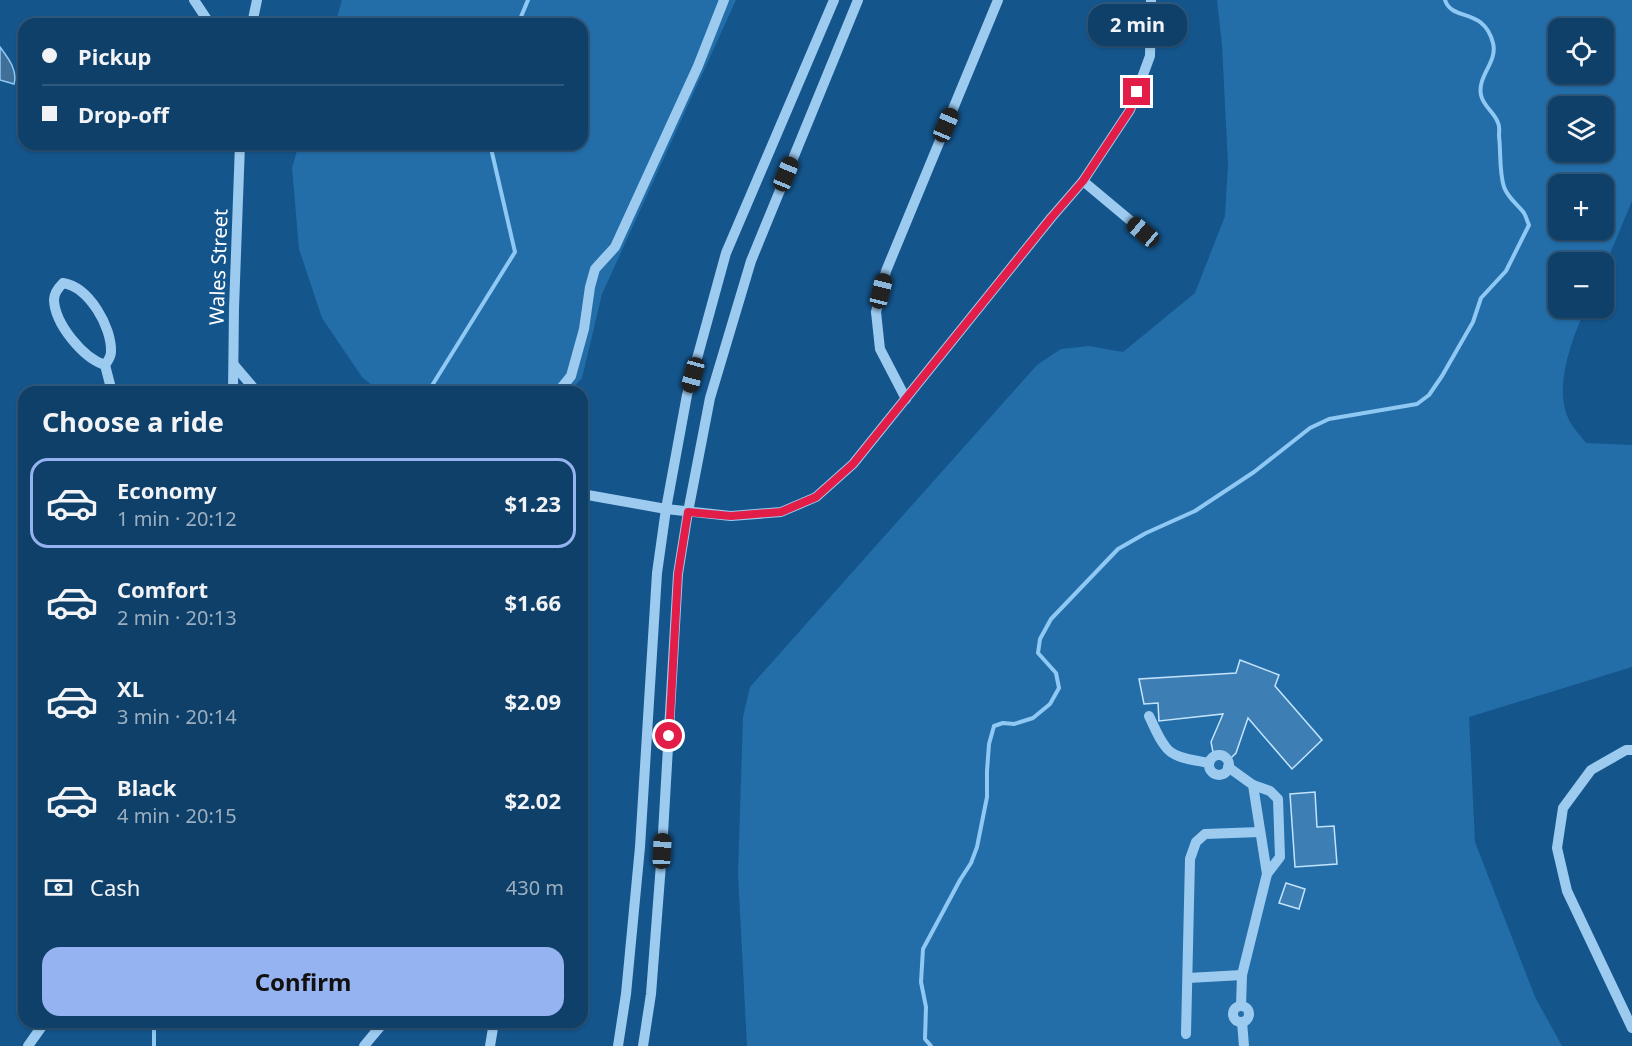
<!DOCTYPE html>
<html lang="en">
<head>
<meta charset="utf-8">
<style>
	:root { --surface:#0f4069; --page:#1d4b71; --text:#f1f3f6; --muted:#9bafc0; --line:#2f597d; --accent:#95b2f1 }
	body { margin:0; font-family:"Noto Sans",sans-serif; background:var(--page); color:var(--text); height:100vh; display:flex; flex-direction:column; font-size:22px; white-space:nowrap }
	* { box-sizing:border-box; margin:0 }
	p { font-size:20px; color:var(--muted) }
	.icon { flex:none; width:33px; height:33px; fill:none; stroke:currentColor; stroke-width:2; stroke-linecap:round; stroke-linejoin:round }
	.map { position:relative; flex:1; overflow:hidden }
	.sheet { position:absolute; left:18px; top:386px; width:570px; height:642px; display:flex; flex-direction:column; background:var(--surface); border-radius:18px; box-shadow:0 2px 4px #0004,0 0 0 2px var(--line) }
	.sheet>* { flex:none }
	.banner { position:absolute; left:18px; top:18px; width:570px; height:132px; border-radius:18px; box-shadow:0 2px 4px #0004,0 0 0 2px var(--line); display:grid; align-content:center; height:132px; padding:0 24px; background:var(--surface) }
	.buttons { position:absolute; left:1548px; top:18px; display:grid; gap:12px }
	.buttons a { display:grid; place-items:center; width:66px; height:66px; border-radius:12px; background:var(--surface); box-shadow:0 2px 4px #0004,0 0 0 2px var(--line); font-size:30px }
	.end { position:absolute; width:27px; height:27px; margin:-14px; border:8px solid #e11d48; background:#fff; box-shadow:0 0 0 3px #fff }
	.from { border-radius:50% }
	.bubble { position:absolute; height:42px; border-radius:18px; background:var(--surface); box-shadow:0 2px 4px #0004,0 0 0 2px var(--line); font-size:20px; font-weight:700; line-height:42px; text-align:center }
	.car { position:absolute; width:18px; height:36px; margin:-18px -9px; border-radius:8px; box-shadow:0 0 4px 2px #0007; background:linear-gradient(#222 24%,#8ab4d8 0 40%,#222 0 76%,#8ab4d8 0 86%,#222 0) }
	.banner b { display:flex; align-items:center; gap:21px; height:57px; font-size:22px }
	.banner b+b { border-top:2px solid var(--line) }
	.banner i { width:15px; height:15px; background:var(--text) }
	ul { padding:0; list-style:none }
	li { display:flex; align-items:center; gap:18px; height:90px; margin:0 12px 9px; padding:0 12px; border:3px solid transparent; border-radius:18px }
	li div { flex:1 }
	li b { display:block; font-size:22px }
	li em { font-style:normal; font-weight:700 }
	li.active { border-color:var(--accent) }
	li>.icon { width:54px; height:54px; stroke-width:1.5 }
	h2 { padding:0 24px; font-size:27px; line-height:72px }
	.pay { display:flex; align-items:center; gap:15px; height:66px; padding:0 24px; font-size:22px }
	.pay p { margin-inline-start:auto }
	.cta { display:flex; gap:12px; margin-top:auto; padding:12px 24px }
	.cta a { flex:1; height:69px; border-radius:18px; background:var(--accent); color:#111; font-size:24px; font-weight:700; line-height:69px; text-align:center }
	.map>svg:first-child { display:block }
</style>
</head>
<body>
<div class="map">
<svg width="1632" height="1046" viewBox="0 0 1632 1046">
	<rect width="100%" height="100%" fill="#14558c"/>
	<g fill="#236ea9" fill-rule="evenodd">
		<path d="M 342,0 L 736,0 L 602,294 L 582,378 L 570,391 L 379,391 L 362,377 L 322,318 L 299,249 L 292,168 L 299,144 L 582,144 L 582,24 L 335,24 Z"/>
		<path d="M 1217,0 L 1632,0 L 1632,201 L 1604,268 L 1604,262 L 1558,262 L 1558,308 L 1586,308 C 1572,338 1553,388 1569,420 C 1573,428 1581,436 1586,443 L 1632,445 L 1632,667 L 1469,717 L 1475,842 L 1535,997 L 1562,1046 L 747,1046 L 738,874 L 743,717 L 750,687 L 1037,365 L 1061,349 L 1089,346 L 1123,352 L 1195,293 L 1225,216 L 1228,165 L 1222,45 ZM 1558,28 L 1604,28 L 1604,74 L 1558,74 ZM 1558,106 L 1604,106 L 1604,152 L 1558,152 ZM 1558,184 L 1604,184 L 1604,230 L 1558,230 Z"/>
	</g>
	<path fill="#407099" stroke="#8ec8f3" stroke-width="1.5" d="M 0,47 C 8,58 18,70 14,84 L 0,80 Z"/>
	<g fill="none" stroke-linecap="round" stroke-linejoin="round">
		<g stroke="#8ec8f3" stroke-width="4">
			<path d="M 518,24 L 528,0"/>
			<path d="M 428,392 L 515,252 L 490,144"/>
			<path d="M 154,1022 L 154,1046"/>
			<path d="M 931,1046 L 925,1039 L 926,1007 L 921,982 L 923,949 L 960,880 L 971,863 L 977,847 L 987,797 L 987,771 L 989,744 L 994,726 L 1003,723 L 1014,724 L 1033,718 L 1050,704 L 1059,688 L 1056,673 L 1038,653 L 1040,639 L 1051,619 L 1118,549 L 1146,533 L 1195,511 L 1254,472 L 1310,428 L 1329,419 L 1417,404 L 1429,395 L 1442,376 L 1473,322 L 1481,298 L 1506,271 L 1529,225 C 1527,221 1526,216 1524,213 C 1517,204 1508,198 1504,187 C 1499,171 1501,152 1499,136 C 1499,132 1500,126 1498,123 C 1495,113 1483,106 1481,95 C 1477,76 1498,62 1493,43 C 1484,7 1452,22 1445,0"/>
		</g>
	</g>
	<g fill="#3d7fb5" stroke="#c3e3fc" stroke-width="1.5">
		<path d="M 1240,660 L 1279,675 L 1275,686 L 1322,740 L 1292,769 L 1248,718 L 1236,753 L 1231,758 L 1213,752 L 1211,742 L 1223,714 L 1159,721 L 1158,703 L 1144,704 L 1139,679 L 1236,673 Z"/>
		<path d="M 1315,792 L 1317,827 L 1334,826 L 1337,864 L 1295,867 L 1290,794 Z"/>
		<path d="M 1286,883 L 1305,889 L 1299,909 L 1279,903 Z"/>
	</g>
	<g fill="none" stroke-linecap="round" stroke-linejoin="round">
		<g stroke="#9dcbf0" stroke-width="10">
			<path d="M 194,0 L 210,24"/>
			<path d="M 252,24 L 257,0"/>
			<path d="M 1083,181 L 1144,232"/>
			<path d="M 63,283 C 89,287 112,327 111,352 C 111,357 108,361 105,365 C 83,358 55,324 54,300 C 54,294 58,288 63,283 Z"/>
			<path d="M 105,365 L 112,392"/>
			<path d="M 234,365 L 257,392"/>
			<path d="M 233,392 L 234,308 L 240,144"/>
			<path d="M 558,392 L 571,376 L 584,329 L 590,287 L 595,269 L 615,247 L 698,66 L 724,0"/>
			<path d="M 906,399 L 880,349 L 876,312 L 886,271 L 998,0"/>
			<path d="M 582,494 L 666,509 L 731,516 L 781,512 L 816,497 L 853,464 L 1051,218 L 1083,181 L 1130,110 L 1150,56 L 1151,0"/>
			<path d="M 1149,716 C 1154,726 1158,737 1165,746 C 1173,759 1195,760 1209,763"/>
			<path d="M 1632,750 L 1626,750 L 1591,770 L 1563,808 L 1557,848 L 1567,891 L 1632,1028"/>
			<circle cx="1219" cy="765" r="10"/>
			<path d="M 1228,767 L 1253,785 L 1267,874 L 1242,975 L 1241,1006"/>
			<path d="M 1253,785 L 1270,791 L 1278,799 L 1280,857 L 1267,874"/>
			<path d="M 1188,978 L 1242,975"/>
			<circle cx="1241" cy="1014" r="8"/>
			<path d="M 1242,1022 L 1244,1046"/>
			<path d="M 1186,1034 L 1190,859 L 1196,842 L 1205,834 L 1260,832"/>
			<path d="M 28,1046 L 45,1022"/>
			<path d="M 364,1046 L 384,1022"/>
			<path d="M 490,1046 L 494,1022"/>
			<path d="M 618,1046 L 626,994 L 640,847 L 657,573 L 666,509 L 687,395 L 726,253 L 834,0"/>
			<path d="M 643,1046 L 651,994 L 662,851 L 678,574 L 688,512 L 710,398 L 751,261 L 858,0"/>
		</g>
	</g>
	<g fill="none" stroke-linecap="round" stroke-linejoin="round">
		<path stroke="#e11d48" stroke-width="8" d="M 669,736 L 678,574 L 688,512 L 731,516 L 781,512 L 816,497 L 853,464 L 1051,218 L 1083,181 L 1130,110 L 1137,92"/>
	</g>
	<g text-anchor="middle" dominant-baseline="central" stroke-width="6" stroke-linejoin="round" paint-order="stroke">
		<g font-size="20" fill="#fff" stroke="#14558c">
			<text transform="translate(218 267) rotate(-88)">Wales Street</text>
		</g>
	</g>
</svg>
<div class="buttons">
<a><svg class="icon" aria-label="locate" viewBox="0 0 24 24"><circle cx="12" cy="12" r="6"/><path d="M12 2v4M12 18v4M2 12h4M18 12h4"/></svg></a>
<a><svg class="icon" aria-label="layers" viewBox="0 0 24 24"><path d="M12 4l9 5-9 5-9-5zM3 14l9 5 9-5"/></svg></a>
<a>+</a>
<a>−</a>
</div>
<i class="end from" style="left:669px;top:736px"></i>
<i class="end" style="left:1137px;top:92px"></i>
<div class="bubble" style="left:1088px;top:4px;width:99px">2 min</div>
<i class="car" style="left:946px;top:125px;rotate:23deg"></i>
<i class="car" style="left:786px;top:174px;rotate:22deg"></i>
<i class="car" style="left:1143px;top:232px;rotate:310deg"></i>
<i class="car" style="left:881px;top:291px;rotate:14deg"></i>
<i class="car" style="left:693px;top:375px;rotate:195deg"></i>
<i class="car" style="left:662px;top:851px;rotate:3deg"></i>
<div class="banner">
<b><i class="from"></i>Pickup</b>
<b><i></i>Drop-off</b>
</div>
<section class="sheet">
<h2>Choose a ride</h2>
<ul>
<li class="active"><svg class="icon" aria-label="car" viewBox="0 0 24 24"><path d="M5 17H2v-5l4-1 3-4h7l3 4 3 1v5h-3M9 17h6M6 11h13"/><circle cx="7" cy="17" r="2"/><circle cx="17" cy="17" r="2"/></svg><div><b>Economy</b><p>1 min · 20:12</p></div><em>$1.23</em></li>
<li><svg class="icon" aria-label="car" viewBox="0 0 24 24"><path d="M5 17H2v-5l4-1 3-4h7l3 4 3 1v5h-3M9 17h6M6 11h13"/><circle cx="7" cy="17" r="2"/><circle cx="17" cy="17" r="2"/></svg><div><b>Comfort</b><p>2 min · 20:13</p></div><em>$1.66</em></li>
<li><svg class="icon" aria-label="car" viewBox="0 0 24 24"><path d="M5 17H2v-5l4-1 3-4h7l3 4 3 1v5h-3M9 17h6M6 11h13"/><circle cx="7" cy="17" r="2"/><circle cx="17" cy="17" r="2"/></svg><div><b>XL</b><p>3 min · 20:14</p></div><em>$2.09</em></li>
<li><svg class="icon" aria-label="car" viewBox="0 0 24 24"><path d="M5 17H2v-5l4-1 3-4h7l3 4 3 1v5h-3M9 17h6M6 11h13"/><circle cx="7" cy="17" r="2"/><circle cx="17" cy="17" r="2"/></svg><div><b>Black</b><p>4 min · 20:15</p></div><em>$2.02</em></li>
</ul>
<div class="pay"><svg class="icon" aria-label="cash" viewBox="0 0 24 24"><path d="M3 7h18v10H3z"/><circle cx="12" cy="12" r="2"/></svg>Cash<p>430 m</p></div>
<div class="cta"><a>Confirm</a></div>
</section>
</div>
</body>
</html>
